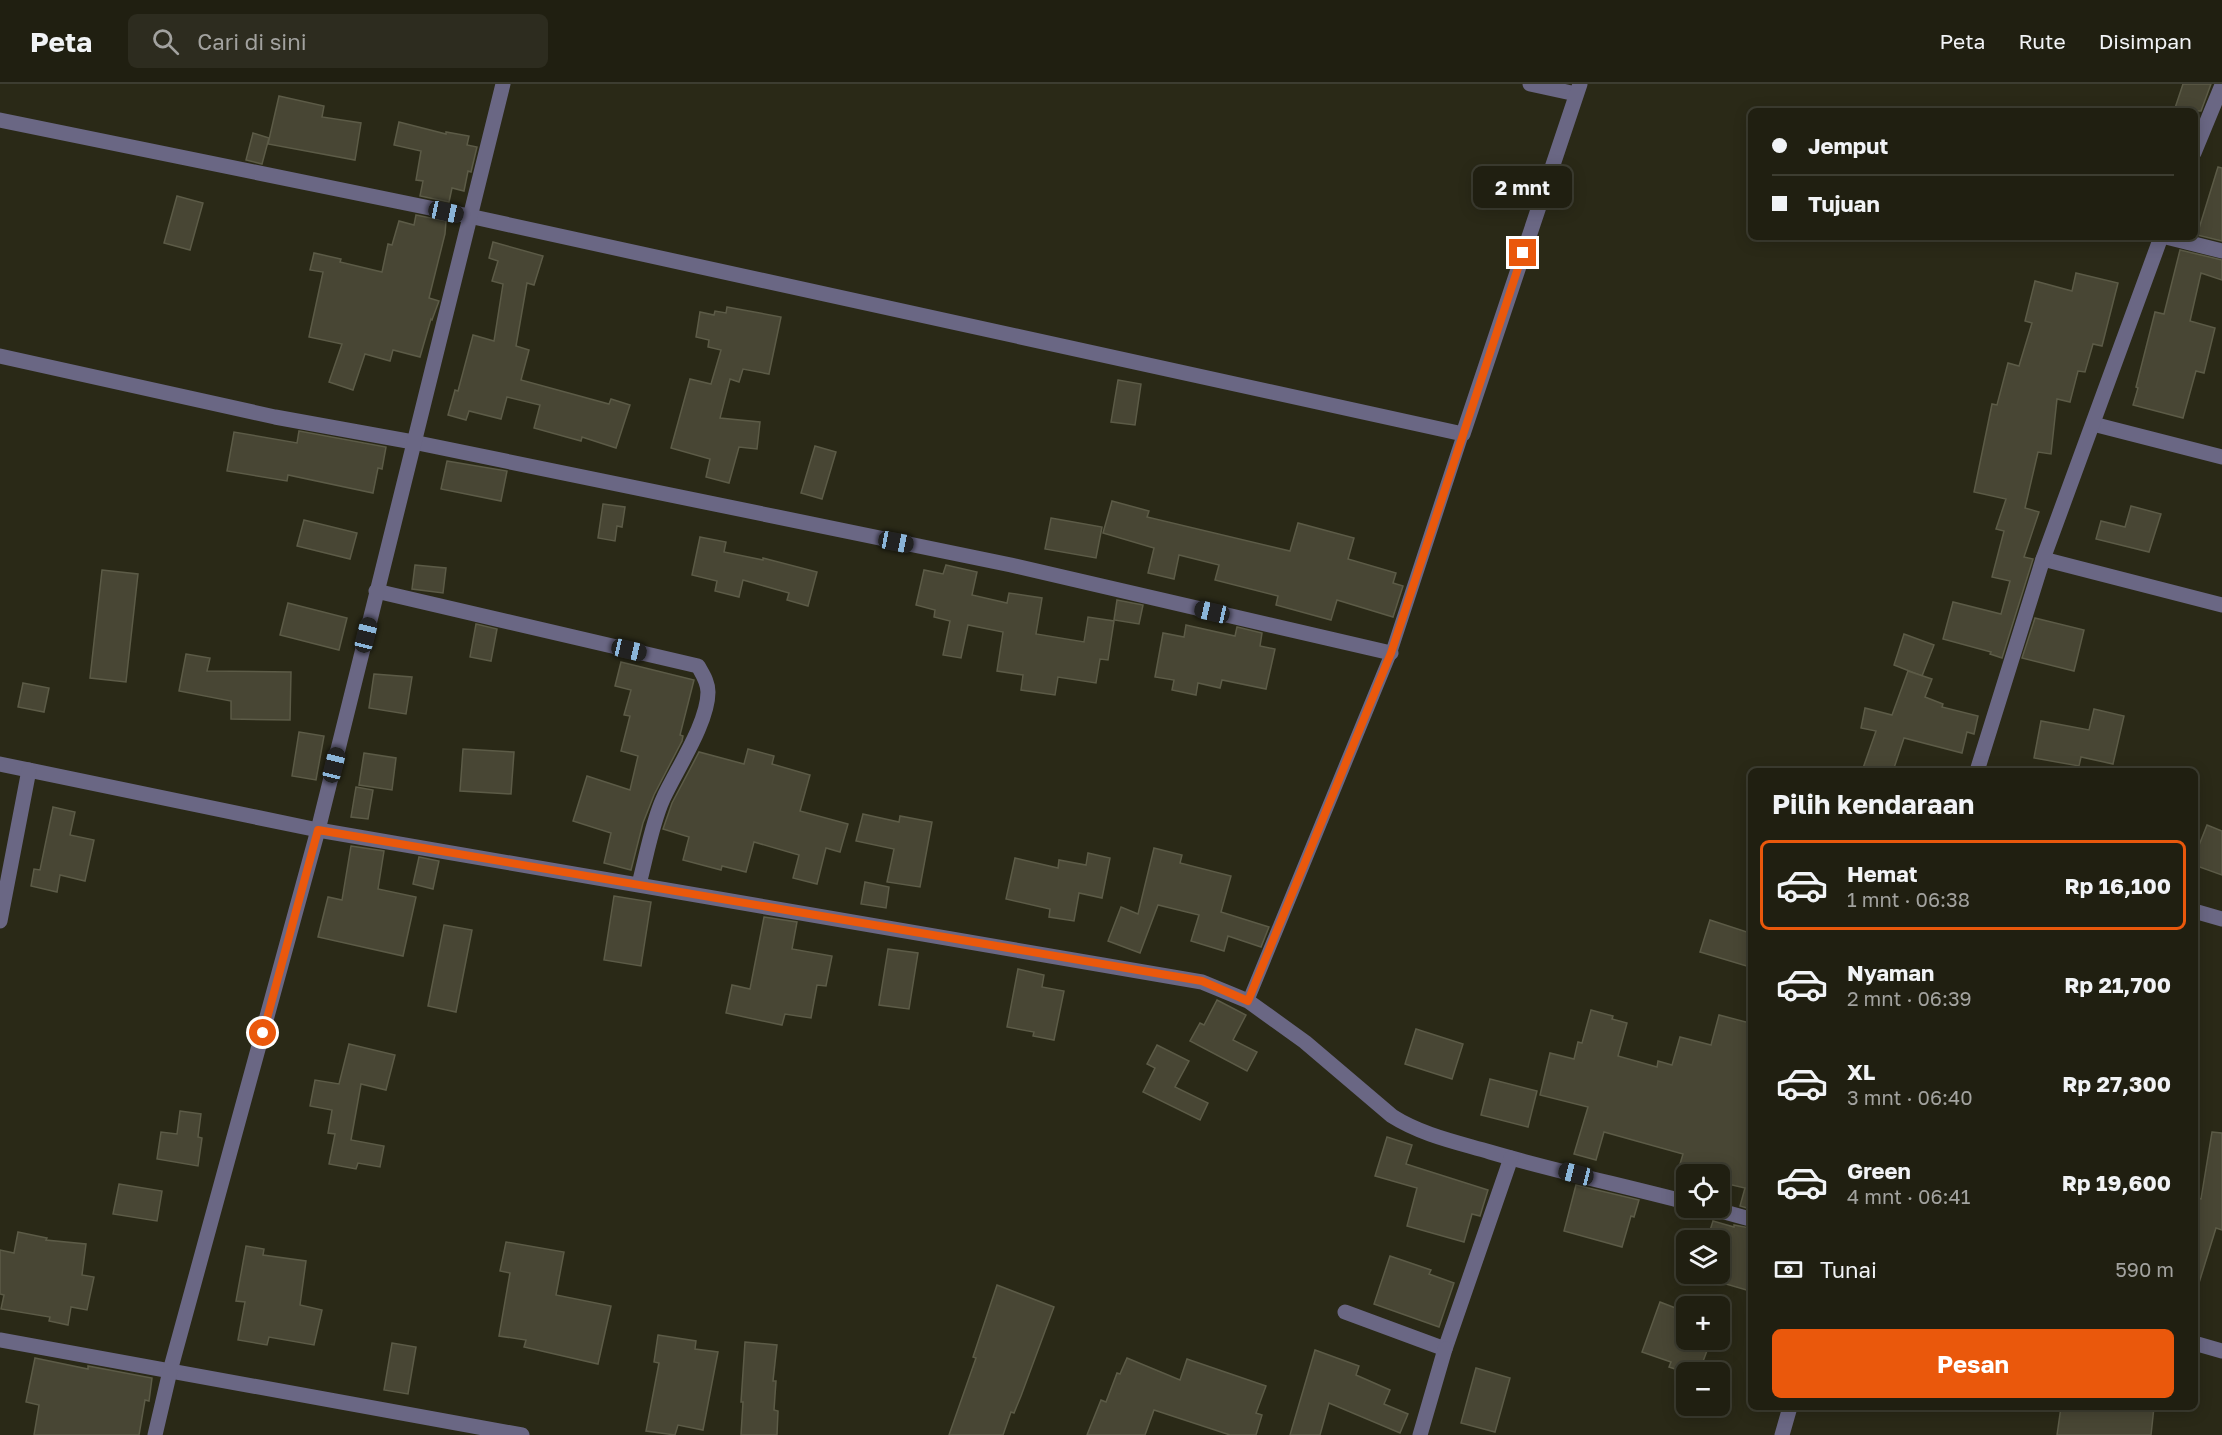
<!DOCTYPE html>
<html lang="id">
<head>
<meta charset="utf-8">
<style>
	:root { --surface:#201f11; --page:#2d2c1f; --text:#f1f3f6; --muted:#a2a29f; --line:#3d3d31; --accent:#ea580c }
	body { margin:0; font-family:"Golos Text",sans-serif; background:var(--page); color:var(--text); height:100vh; display:flex; flex-direction:column; font-size:22px; white-space:nowrap }
	* { box-sizing:border-box; margin:0 }
	p { font-size:20px; color:var(--muted) }
	.icon { flex:none; width:33px; height:33px; fill:none; stroke:currentColor; stroke-width:2; stroke-linecap:round; stroke-linejoin:round }
	.map { position:relative; flex:1; overflow:hidden }
	.side { position:absolute; left:1748px; top:684px; width:450px; height:642px; display:flex; flex-direction:column; background:var(--surface); border-radius:9px; box-shadow:0 3px 15px #0003,0 0 0 2px var(--line) }
	.side>* { flex:none }
	.banner { position:absolute; left:1748px; top:24px; width:450px; height:132px; border-radius:9px; box-shadow:0 3px 15px #0003,0 0 0 2px var(--line); display:grid; align-content:center; height:132px; padding:0 24px; background:var(--surface) }
	.tools { position:absolute; left:1676px; top:1080px; display:grid; gap:12px }
	.tools a { display:grid; place-items:center; width:54px; height:54px; border-radius:9px; background:var(--surface); box-shadow:0 3px 15px #0003,0 0 0 2px var(--line); font-size:30px }
	.end { position:absolute; width:27px; height:27px; margin:-14px; border:8px solid #ea580c; background:#fff; box-shadow:0 0 0 3px #fff }
	.from { border-radius:50% }
	.bubble { position:absolute; height:42px; border-radius:9px; background:var(--surface); box-shadow:0 3px 15px #0003,0 0 0 2px var(--line); font-size:20px; font-weight:700; line-height:42px; text-align:center }
	.car { position:absolute; width:18px; height:36px; margin:-18px -9px; border-radius:8px; box-shadow:0 0 4px 2px #0007; background:linear-gradient(#222 24%,#8ab4d8 0 40%,#222 0 76%,#8ab4d8 0 86%,#222 0) }
	.banner b { display:flex; align-items:center; gap:21px; height:57px; font-size:22px }
	.banner b+b { border-top:2px solid var(--line) }
	.banner i { width:15px; height:15px; background:var(--text) }
	ul { padding:0; list-style:none }
	li { display:flex; align-items:center; gap:18px; height:90px; margin:0 12px 9px; padding:0 12px; border:3px solid transparent; border-radius:9px }
	li div { flex:1 }
	li b { display:block; font-size:22px }
	li em { font-style:normal; font-weight:700 }
	li.current { border-color:var(--accent) }
	li>.icon { width:54px; height:54px; stroke-width:1.5 }
	h2 { padding:0 24px; font-size:27px; line-height:72px }
	.pay { display:flex; align-items:center; gap:15px; height:66px; padding:0 24px; font-size:22px }
	.pay p { margin-inline-start:auto }
	.button { display:flex; gap:12px; margin-top:auto; padding:12px 24px }
	.button a { flex:1; height:69px; border-radius:9px; background:var(--accent); color:#fff; font-size:24px; font-weight:700; line-height:69px; text-align:center }
	header { display:flex; align-items:center; gap:36px; box-sizing:border-box; height:84px; padding:0 30px; background:var(--surface); border-bottom:2px solid var(--line) }
	header strong { font-size:28px }
	nav { display:flex; gap:33px; margin-inline-start:auto; font-size:21px }
	.search { width:420px; height:54px; background:var(--page); display:flex; align-items:center; gap:15px; box-sizing:border-box; padding:0 21px; border-radius:9px; color:var(--muted); font-size:22px }
	.map>svg:first-child { display:block }
</style>
</head>
<body>
<header>
<strong>Peta</strong>
<div class="search"><svg class="icon" aria-label="search" viewBox="0 0 24 24"><circle cx="10" cy="10" r="6"/><path d="M15 15l6 6"/></svg>Cari di sini</div>
<nav><a>Peta</a><a>Rute</a><a>Disimpan</a></nav>
</header>
<div class="map">
<svg width="2222" height="1351" viewBox="0 0 2222 1351">
	<rect width="100%" height="100%" fill="#2a2917"/>
	<g fill="#484634" stroke="#5c5b47" stroke-width="1.5">
		<path d="M 2183,0 L 2211,0 L 2201,27 L 2174,27 Z"/>
		<path d="M 279,12 L 324,22 L 322,33 L 361,39 L 355,76 L 268,60 Z"/>
		<path d="M 399,38 L 446,50 L 446,48 L 469,52 L 467,61 L 477,63 L 471,88 L 468,87 L 464,107 L 452,104 L 449,118 L 420,112 L 423,97 L 416,96 L 421,67 L 394,61 Z"/>
		<path d="M 253,49 L 269,54 L 262,80 L 246,76 Z"/>
		<path d="M 2218,83 L 2222,84 L 2222,157 L 2197,151 Z"/>
		<path d="M 177,112 L 203,119 L 190,166 L 164,159 Z"/>
		<path d="M 416,131 L 446,137 L 445,150 L 429,214 L 439,217 L 432,236 L 431,235 L 420,273 L 393,266 L 390,277 L 365,270 L 353,306 L 329,298 L 342,260 L 309,253 L 323,188 L 310,186 L 314,169 L 341,175 L 340,178 L 382,188 L 388,160 L 392,161 L 399,137 L 414,141 Z"/>
		<path d="M 493,158 L 543,172 L 534,201 L 527,199 L 516,262 L 529,266 L 521,296 L 609,320 L 611,315 L 630,321 L 616,364 L 582,353 L 581,357 L 534,344 L 540,321 L 507,313 L 501,335 L 469,327 L 466,336 L 448,331 L 455,306 L 458,307 L 473,251 L 494,257 L 503,200 L 492,197 L 498,177 L 489,174 Z"/>
		<path d="M 2180,166 L 2222,176 L 2222,196 L 2201,189 L 2190,237 L 2215,244 L 2204,289 L 2196,287 L 2183,334 L 2133,321 L 2138,304 L 2136,303 L 2155,228 L 2164,230 Z"/>
		<path d="M 2076,189 L 2118,199 L 2102,262 L 2093,260 L 2085,288 L 2078,287 L 2070,318 L 2057,315 L 2051,370 L 2038,368 L 2025,424 L 2039,428 L 2024,473 L 2033,475 L 2002,574 L 1990,570 L 1991,568 L 1943,555 L 1953,518 L 2001,530 L 2010,497 L 1992,493 L 2004,447 L 1996,445 L 2006,415 L 1974,408 L 1992,320 L 1997,321 L 2008,279 L 2019,282 L 2032,239 L 2025,237 L 2035,197 L 2072,207 Z"/>
		<path d="M 727,223 L 781,233 L 769,290 L 743,285 L 739,298 L 730,295 L 720,334 L 760,338 L 757,365 L 739,363 L 729,399 L 706,393 L 710,375 L 671,364 L 690,295 L 711,300 L 721,266 L 708,263 L 709,256 L 696,253 L 700,228 L 714,231 L 715,227 L 726,229 Z"/>
		<path d="M 1118,296 L 1141,300 L 1135,341 L 1111,338 Z"/>
		<path d="M 299,347 L 386,363 L 382,385 L 378,384 L 373,409 L 288,391 L 287,397 L 227,387 L 234,348 L 297,359 Z"/>
		<path d="M 815,362 L 836,368 L 822,415 L 801,409 Z"/>
		<path d="M 447,377 L 507,387 L 501,417 L 441,405 Z"/>
		<path d="M 1112,417 L 1149,427 L 1147,433 L 1290,467 L 1298,439 L 1354,454 L 1348,475 L 1396,489 L 1393,499 L 1403,502 L 1393,533 L 1337,516 L 1331,536 L 1276,521 L 1278,512 L 1215,496 L 1219,481 L 1179,471 L 1174,495 L 1148,489 L 1154,464 L 1103,449 Z"/>
		<path d="M 603,420 L 625,423 L 622,443 L 617,442 L 615,457 L 598,454 Z"/>
		<path d="M 2131,422 L 2161,430 L 2149,468 L 2096,455 L 2101,437 L 2125,443 Z"/>
		<path d="M 1051,434 L 1102,443 L 1096,474 L 1045,465 Z"/>
		<path d="M 304,436 L 357,449 L 350,475 L 297,462 Z"/>
		<path d="M 700,453 L 726,458 L 724,468 L 763,476 L 763,474 L 817,488 L 808,522 L 787,516 L 789,509 L 743,496 L 739,513 L 715,507 L 717,497 L 692,491 Z"/>
		<path d="M 415,481 L 446,484 L 443,509 L 412,505 Z"/>
		<path d="M 946,481 L 977,488 L 972,511 L 1007,519 L 1009,509 L 1042,514 L 1036,550 L 1084,558 L 1088,533 L 1114,537 L 1108,576 L 1100,575 L 1096,599 L 1058,593 L 1055,611 L 1021,606 L 1023,591 L 997,587 L 1003,548 L 968,541 L 961,574 L 943,571 L 950,537 L 934,533 L 935,526 L 916,521 L 924,486 L 943,490 Z"/>
		<path d="M 102,486 L 138,490 L 126,598 L 90,594 Z"/>
		<path d="M 1117,516 L 1143,521 L 1139,540 L 1114,536 Z"/>
		<path d="M 288,519 L 347,534 L 339,566 L 280,551 Z"/>
		<path d="M 2035,534 L 2084,546 L 2074,587 L 2022,574 Z"/>
		<path d="M 476,540 L 497,545 L 491,577 L 470,573 Z"/>
		<path d="M 1186,541 L 1235,552 L 1237,543 L 1262,549 L 1260,562 L 1275,565 L 1266,605 L 1222,596 L 1220,604 L 1198,599 L 1196,611 L 1172,606 L 1174,596 L 1155,593 L 1163,549 L 1184,553 Z"/>
		<path d="M 1904,550 L 1934,561 L 1922,592 L 1894,581 Z"/>
		<path d="M 186,570 L 210,574 L 207,587 L 291,588 L 290,636 L 231,635 L 231,617 L 179,607 Z"/>
		<path d="M 621,578 L 694,596 L 680,651 L 683,652 L 682,657 L 654,711 L 643,739 L 631,786 L 604,779 L 611,749 L 573,737 L 587,692 L 630,706 L 638,672 L 621,667 L 630,632 L 624,631 L 631,606 L 615,602 Z"/>
		<path d="M 1908,587 L 1932,595 L 1925,613 L 1943,620 L 1942,623 L 1978,632 L 1974,650 L 1967,648 L 1962,669 L 1904,654 L 1893,687 L 1862,687 L 1876,647 L 1861,644 L 1865,624 L 1892,631 Z"/>
		<path d="M 374,590 L 412,593 L 406,630 L 369,624 Z"/>
		<path d="M 23,599 L 49,604 L 44,628 L 18,623 Z"/>
		<path d="M 2094,625 L 2124,632 L 2113,680 L 2081,673 L 2079,682 L 2034,674 L 2041,637 L 2089,646 Z"/>
		<path d="M 299,648 L 324,652 L 316,696 L 292,692 Z"/>
		<path d="M 463,665 L 514,668 L 511,710 L 460,707 Z"/>
		<path d="M 748,665 L 774,672 L 772,680 L 810,691 L 800,727 L 848,740 L 840,768 L 826,764 L 817,800 L 793,794 L 799,771 L 754,758 L 746,788 L 722,782 L 721,786 L 683,776 L 689,753 L 663,745 L 672,719 L 699,668 L 744,680 Z"/>
		<path d="M 364,669 L 396,674 L 392,706 L 359,701 Z"/>
		<path d="M 356,703 L 373,706 L 368,735 L 351,733 Z"/>
		<path d="M 53,723 L 75,728 L 70,751 L 94,756 L 85,797 L 60,791 L 57,808 L 31,802 L 34,785 L 40,786 Z"/>
		<path d="M 863,730 L 899,738 L 900,732 L 932,738 L 920,803 L 887,798 L 894,765 L 856,757 Z"/>
		<path d="M 2207,741 L 2222,747 L 2222,791 L 2194,781 L 2194,774 Z"/>
		<path d="M 351,762 L 384,767 L 378,805 L 416,813 L 403,872 L 318,853 L 328,813 L 342,816 Z"/>
		<path d="M 1154,764 L 1182,771 L 1180,779 L 1231,792 L 1221,828 L 1269,843 L 1261,863 L 1228,852 L 1224,867 L 1191,857 L 1199,831 L 1158,821 L 1140,869 L 1108,857 L 1121,823 L 1138,830 Z"/>
		<path d="M 1088,769 L 1110,774 L 1102,814 L 1079,809 L 1074,837 L 1049,833 L 1050,825 L 1006,815 L 1015,774 L 1058,784 L 1059,776 L 1086,781 Z"/>
		<path d="M 419,773 L 439,777 L 433,805 L 413,800 Z"/>
		<path d="M 865,798 L 889,803 L 886,824 L 861,820 Z"/>
		<path d="M 614,812 L 651,818 L 641,882 L 604,876 Z"/>
		<path d="M 764,833 L 797,838 L 792,865 L 832,872 L 826,902 L 817,901 L 811,934 L 785,930 L 782,941 L 726,929 L 732,901 L 750,905 Z"/>
		<path d="M 1710,836 L 1750,849 L 1750,883 L 1700,868 Z"/>
		<path d="M 444,841 L 472,846 L 456,928 L 428,922 Z"/>
		<path d="M 888,865 L 918,869 L 909,925 L 879,921 Z"/>
		<path d="M 1018,885 L 1044,891 L 1042,903 L 1064,907 L 1054,956 L 1033,952 L 1034,948 L 1007,943 Z"/>
		<path d="M 1217,916 L 1246,931 L 1233,956 L 1257,968 L 1247,987 L 1190,957 L 1200,939 L 1204,941 Z"/>
		<path d="M 1591,926 L 1613,932 L 1612,935 L 1627,939 L 1618,972 L 1657,983 L 1658,977 L 1672,981 L 1680,953 L 1711,961 L 1719,931 L 1750,939 L 1750,1125 L 1740,1122 L 1745,1104 L 1719,1098 L 1719,1090 L 1677,1090 L 1683,1070 L 1604,1048 L 1596,1076 L 1574,1070 L 1588,1023 L 1540,1011 L 1550,969 L 1574,975 L 1578,958 L 1582,959 Z"/>
		<path d="M 1416,945 L 1463,960 L 1452,995 L 1405,980 Z"/>
		<path d="M 349,960 L 395,971 L 386,1006 L 361,1000 L 351,1056 L 384,1062 L 380,1083 L 358,1079 L 356,1085 L 329,1080 L 335,1050 L 328,1049 L 332,1026 L 310,1022 L 315,996 L 339,1000 Z"/>
		<path d="M 1157,961 L 1189,977 L 1175,1003 L 1208,1019 L 1200,1036 L 1143,1008 L 1155,984 L 1147,980 Z"/>
		<path d="M 1490,995 L 1537,1007 L 1528,1043 L 1481,1031 Z"/>
		<path d="M 180,1027 L 201,1030 L 198,1053 L 202,1054 L 198,1082 L 157,1075 L 161,1048 L 177,1050 Z"/>
		<path d="M 2212,1048 L 2222,1049 L 2222,1146 L 2216,1144 L 2199,1199 L 2194,1198 L 2194,1114 L 2201,1115 Z"/>
		<path d="M 1387,1053 L 1412,1061 L 1406,1080 L 1488,1106 L 1480,1132 L 1472,1130 L 1464,1158 L 1407,1142 L 1417,1104 L 1375,1092 Z"/>
		<path d="M 119,1100 L 162,1107 L 157,1137 L 113,1130 Z"/>
		<path d="M 1576,1101 L 1639,1116 L 1634,1133 L 1631,1132 L 1622,1163 L 1564,1147 Z"/>
		<path d="M 1713,1137 L 1734,1143 L 1734,1141 L 1750,1144 L 1750,1207 L 1719,1198 L 1719,1156 L 1707,1156 Z"/>
		<path d="M 18,1148 L 47,1154 L 46,1156 L 86,1160 L 82,1191 L 94,1193 L 87,1226 L 71,1223 L 68,1241 L 49,1237 L 50,1233 L 1,1225 L 4,1211 L 0,1210 L 0,1166 L 14,1169 Z"/>
		<path d="M 506,1158 L 564,1168 L 556,1211 L 611,1222 L 598,1280 L 524,1263 L 526,1256 L 499,1252 L 510,1189 L 500,1187 Z"/>
		<path d="M 246,1162 L 264,1165 L 263,1171 L 306,1177 L 300,1221 L 322,1226 L 314,1261 L 269,1253 L 267,1261 L 238,1256 L 245,1218 L 236,1217 Z"/>
		<path d="M 1390,1172 L 1431,1186 L 1429,1190 L 1454,1199 L 1439,1243 L 1374,1220 Z"/>
		<path d="M 997,1201 L 1054,1223 L 1021,1312 L 1014,1329 L 1011,1328 L 1003,1351 L 949,1351 L 976,1274 L 973,1273 Z"/>
		<path d="M 1660,1218 L 1686,1228 L 1680,1248 L 1686,1250 L 1686,1256 L 1711,1256 L 1699,1288 L 1684,1288 L 1669,1283 L 1671,1278 L 1642,1268 Z"/>
		<path d="M 658,1251 L 696,1257 L 695,1265 L 718,1268 L 703,1346 L 678,1341 L 675,1351 L 646,1347 L 659,1279 L 654,1278 Z"/>
		<path d="M 745,1258 L 777,1261 L 773,1297 L 776,1297 L 774,1326 L 778,1327 L 777,1351 L 741,1351 L 743,1318 L 741,1318 Z"/>
		<path d="M 392,1259 L 416,1263 L 408,1310 L 384,1306 Z"/>
		<path d="M 1315,1266 L 1359,1282 L 1356,1291 L 1390,1306 L 1384,1320 L 1408,1330 L 1400,1349 L 1329,1319 L 1320,1351 L 1290,1351 Z"/>
		<path d="M 35,1274 L 88,1285 L 88,1282 L 152,1294 L 149,1317 L 145,1316 L 139,1351 L 34,1351 L 39,1321 L 26,1318 Z"/>
		<path d="M 1127,1274 L 1180,1296 L 1187,1275 L 1266,1302 L 1256,1329 L 1262,1331 L 1256,1351 L 1230,1351 L 1154,1326 L 1145,1351 L 1087,1351 L 1101,1316 L 1106,1318 L 1117,1289 L 1120,1290 Z"/>
		<path d="M 1476,1284 L 1510,1294 L 1495,1348 L 1461,1339 Z"/>
		<path d="M 2061,1323 L 2154,1323 L 2151,1351 L 2057,1351 Z"/>
	</g>
	<g fill="none" stroke-linecap="round" stroke-linejoin="round">
		<path stroke="#6a6784" stroke-width="12" d="M 1248,917 L 1391,569 L 1463,350"/>
		<g stroke="#6a6784" stroke-width="15">
			<path d="M 1530,0 L 1576,10"/>
			<path d="M 0,36 L 469,132 L 1463,350 L 1580,0"/>
			<path d="M 2194,69 L 2222,1"/>
			<path d="M 2166,153 L 2222,167"/>
			<path d="M 0,272 L 275,333 L 413,358 L 1011,481 L 1391,569"/>
			<path d="M 2093,340 L 2222,373"/>
			<path d="M 2043,475 L 2222,521"/>
			<path d="M 376,507 L 698,582 C 703,591 708,598 708,608 C 708,639 676,686 663,715 C 652,739 646,774 639,800"/>
			<path d="M 0,680 L 318,746 L 1202,898 L 1248,917 L 1305,958 L 1392,1032 C 1422,1051 1456,1058 1490,1068 C 1555,1087 1621,1101 1686,1118"/>
			<path d="M 1977,687 L 2043,475 L 2161,153"/>
			<path d="M 2194,827 L 2222,835"/>
			<path d="M 0,837 L 29,686"/>
			<path d="M 1710,1124 L 1750,1135"/>
			<path d="M 1345,1228 L 1445,1265 L 1511,1074"/>
			<path d="M 0,1256 L 522,1351"/>
			<path d="M 2194,1259 L 2222,1267"/>
			<path d="M 155,1351 L 170,1287 L 318,746 L 503,0"/>
			<path d="M 1420,1351 L 1445,1265"/>
			<path d="M 1782,1351 L 1790,1323"/>
		</g>
	</g>
	<g fill="none" stroke-linecap="round" stroke-linejoin="round">
		<path stroke="#ea580c" stroke-width="8" d="M 263,949 L 318,746 L 1202,897 L 1248,917 L 1391,569 L 1523,169"/>
	</g>
</svg>
<div class="tools">
<a><svg class="icon" aria-label="locate" viewBox="0 0 24 24"><circle cx="12" cy="12" r="6"/><path d="M12 2v4M12 18v4M2 12h4M18 12h4"/></svg></a>
<a><svg class="icon" aria-label="layers" viewBox="0 0 24 24"><path d="M12 4l9 5-9 5-9-5zM3 14l9 5 9-5"/></svg></a>
<a>+</a>
<a>−</a>
</div>
<i class="end from" style="left:263px;top:949px"></i>
<i class="end" style="left:1523px;top:169px"></i>
<div class="bubble" style="left:1473px;top:82px;width:99px">2 mnt</div>
<i class="car" style="left:446px;top:128px;rotate:102deg"></i>
<i class="car" style="left:896px;top:458px;rotate:101deg"></i>
<i class="car" style="left:1212px;top:528px;rotate:283deg"></i>
<i class="car" style="left:366px;top:551px;rotate:14deg"></i>
<i class="car" style="left:629px;top:566px;rotate:103deg"></i>
<i class="car" style="left:334px;top:681px;rotate:14deg"></i>
<i class="car" style="left:1576px;top:1090px;rotate:284deg"></i>
<div class="banner">
<b><i class="from"></i>Jemput</b>
<b><i></i>Tujuan</b>
</div>
<section class="side">
<h2>Pilih kendaraan</h2>
<ul>
<li class="current"><svg class="icon" aria-label="car" viewBox="0 0 24 24"><path d="M5 17H2v-5l4-1 3-4h7l3 4 3 1v5h-3M9 17h6M6 11h13"/><circle cx="7" cy="17" r="2"/><circle cx="17" cy="17" r="2"/></svg><div><b>Hemat</b><p>1 mnt · 06:38</p></div><em>Rp 16,100</em></li>
<li><svg class="icon" aria-label="car" viewBox="0 0 24 24"><path d="M5 17H2v-5l4-1 3-4h7l3 4 3 1v5h-3M9 17h6M6 11h13"/><circle cx="7" cy="17" r="2"/><circle cx="17" cy="17" r="2"/></svg><div><b>Nyaman</b><p>2 mnt · 06:39</p></div><em>Rp 21,700</em></li>
<li><svg class="icon" aria-label="car" viewBox="0 0 24 24"><path d="M5 17H2v-5l4-1 3-4h7l3 4 3 1v5h-3M9 17h6M6 11h13"/><circle cx="7" cy="17" r="2"/><circle cx="17" cy="17" r="2"/></svg><div><b>XL</b><p>3 mnt · 06:40</p></div><em>Rp 27,300</em></li>
<li><svg class="icon" aria-label="car" viewBox="0 0 24 24"><path d="M5 17H2v-5l4-1 3-4h7l3 4 3 1v5h-3M9 17h6M6 11h13"/><circle cx="7" cy="17" r="2"/><circle cx="17" cy="17" r="2"/></svg><div><b>Green</b><p>4 mnt · 06:41</p></div><em>Rp 19,600</em></li>
</ul>
<div class="pay"><svg class="icon" aria-label="cash" viewBox="0 0 24 24"><path d="M3 7h18v10H3z"/><circle cx="12" cy="12" r="2"/></svg>Tunai<p>590 m</p></div>
<div class="button"><a>Pesan</a></div>
</section>
</div>
</body>
</html>
